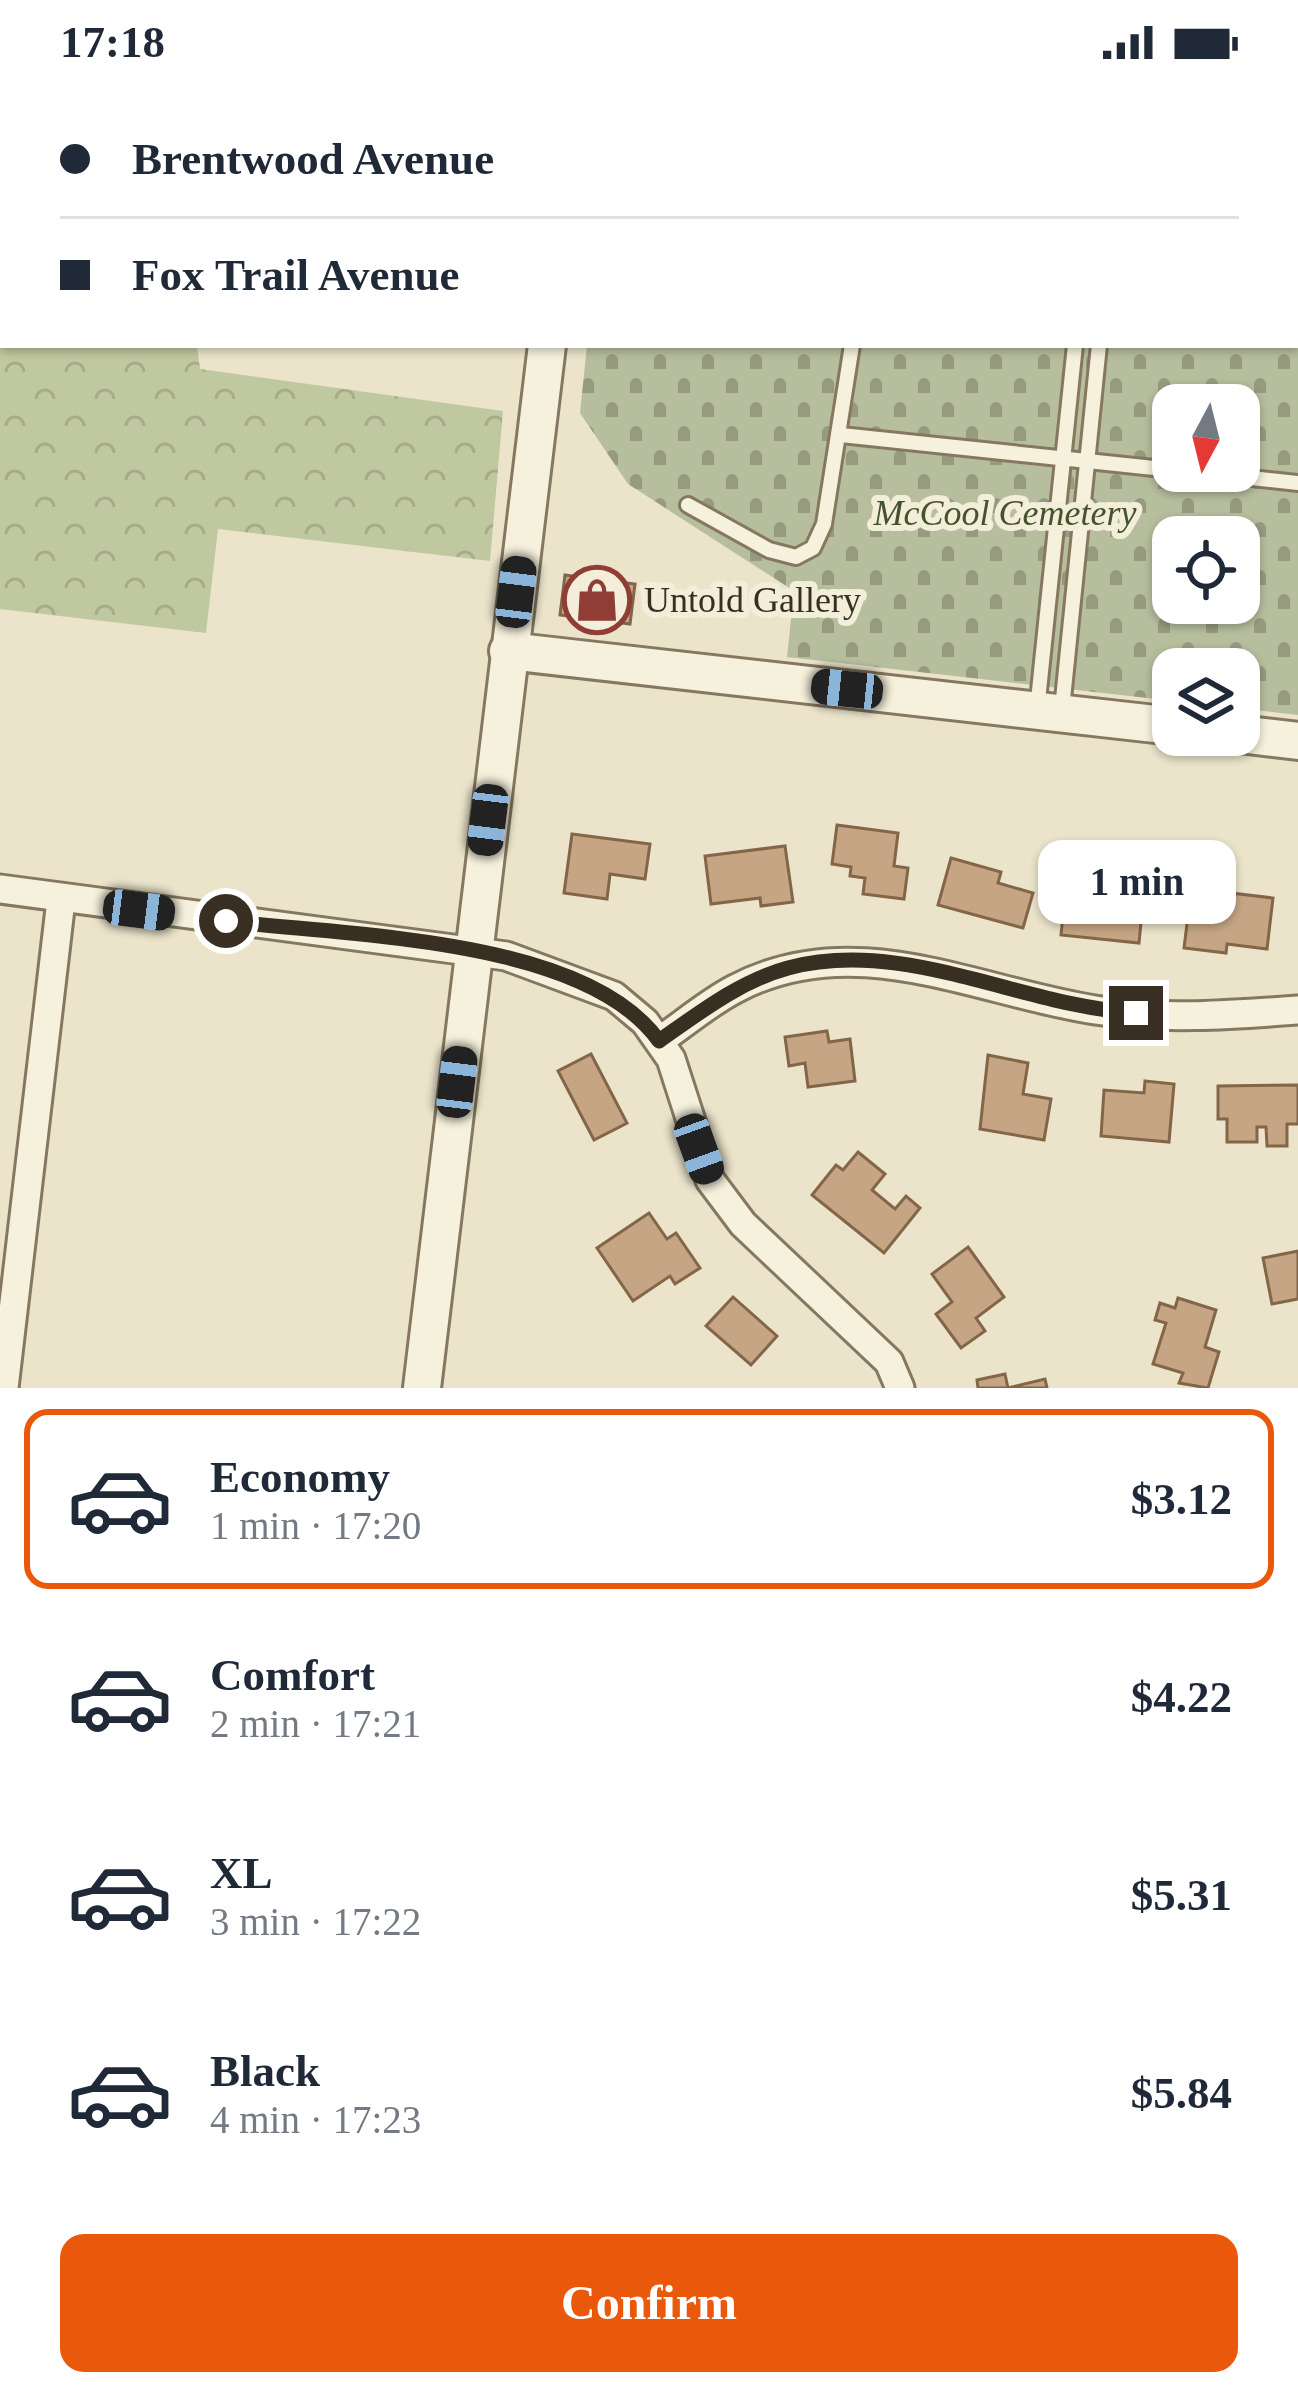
<!DOCTYPE html>
<html lang="en">
<head>
<meta charset="utf-8">
<style>
	:root { --surface:#fff; --page:#f6f6f7; --text:#1f2937; --muted:#747a83; --line:#e0e1e3; --accent:#ea580c }
	body { margin:0; font-family:Georgia,serif; background:var(--page); color:var(--text); height:100vh; display:flex; flex-direction:column; font-size:45px; white-space:nowrap }
	* { box-sizing:border-box; margin:0 }
	p { font-size:39px; color:var(--muted) }
	.icon { flex:none; width:66px; height:66px; fill:none; stroke:currentColor; stroke-width:2; stroke-linecap:round; stroke-linejoin:round }
	.map { position:relative; height:1304px; overflow:hidden }
	.drawer { display:flex; flex-direction:column; background:var(--surface); flex:1 }
	.drawer>* { flex:none }
	.top-card { position:absolute; left:0px; top:0px; width:1299px; height:264px; box-shadow:0 3px 9px #0004; display:grid; align-content:center; height:264px; padding:0 60px; background:var(--surface) }
	.needle { width:78px; rotate:187deg }
	.fabs { position:absolute; left:1152px; top:300px; display:grid; gap:24px }
	.fabs a { display:grid; place-items:center; width:108px; height:108px; border-radius:24px; background:var(--surface); box-shadow:0 3px 9px #0004; font-size:60px }
	.end { position:absolute; width:54px; height:54px; margin:-27px; border:15px solid #382f22; background:#fff; box-shadow:0 0 0 6px #fff }
	.from { border-radius:50% }
	.bubble { position:absolute; height:84px; border-radius:24px; background:var(--surface); box-shadow:0 3px 9px #0004; font-size:39px; font-weight:800; line-height:84px; text-align:center }
	.car { position:absolute; width:36px; height:72px; margin:-36px -18px; border-radius:15px; box-shadow:0 0 9px 3px #0007; background:linear-gradient(#222 24%,#8ab4d8 0 40%,#222 0 76%,#8ab4d8 0 86%,#222 0) }
	.top-card b { display:flex; align-items:center; gap:42px; height:114px; font-size:45px }
	.top-card b+b { border-top:3px solid var(--line) }
	.top-card i { width:30px; height:30px; background:var(--text) }
	ul { padding:21px 0 0; list-style:none }
	li { display:flex; align-items:center; gap:36px; height:180px; margin:0 24px 18px; padding:0 36px; border:6px solid transparent; border-radius:24px }
	li div { flex:1 }
	li b { display:block; font-size:45px }
	li em { font-style:normal; font-weight:800 }
	li.selected { border-color:var(--accent) }
	li>.icon { width:108px; height:108px; stroke-width:1.5 }
	.action { display:flex; gap:24px; margin-top:auto; padding:24px 60px }
	.action a { flex:1; height:138px; border-radius:24px; background:var(--accent); color:#fff; font-size:48px; font-weight:800; line-height:138px; text-align:center }
	.status { display:flex; justify-content:space-between; align-items:center; height:84px; padding:0 60px; background:var(--surface); direction:ltr }
	.status svg { height:33px; fill:currentColor }
	.map>svg:first-child { display:block }
</style>
</head>
<body>
<div class="status"><b>17:18</b><svg viewBox="0 0 49 12"><path d="M0 12V9h3v3zM5 12V6h3v6zM10 12V3h3v9zM15 12V0h3v12zM26 1h20v11H26zM47 4h2v5h-2z"/></svg></div>
<div class="map">
<svg width="1298" height="1304" viewBox="0 0 1298 1304">
	<defs>
		<pattern id="forest-crowns" width="20" height="18" patternUnits="userSpaceOnUse" patternTransform="scale(3)"><rect width="20" height="18" fill="#c0c89f"/><path d="M2 6a3 3 0 1 1 6 0M12 15a3 3 0 1 1 6 0" fill="none" stroke="#a6ac89"/></pattern>
		<pattern id="cemetery-stones" width="16" height="16" patternUnits="userSpaceOnUse" patternTransform="scale(3)"><rect width="16" height="16" fill="#b7be9d"/><path d="M2 7V4a2 2 0 0 1 4 0v3zM10 15v-3a2 2 0 0 1 4 0v3z" fill="#969b80"/></pattern>
	</defs>
	<rect width="100%" height="100%" fill="#ebe4cb"/>
	<path fill="url(#forest-crowns)" d="M 0,0 L 171,0 L 3,3 L 3,261 L 197,261 L 200,285 L 503,327 L 490,477 L 218,445 L 206,549 L 0,525 Z"/>
	<path fill="url(#cemetery-stones)" fill-rule="evenodd" d="M 614,0 L 1298,0 L 1298,631 L 1239,624 L 1239,585 L 1173,585 L 1173,617 L 787,573 L 794,507 L 628,400 L 580,329 L 587,261 L 1296,261 L 1296,3 ZM 1173,321 L 1239,321 L 1239,387 L 1173,387 ZM 1173,453 L 1239,453 L 1239,519 L 1173,519 Z"/>
	<g fill="#c5a584" stroke="#836548" stroke-width="3">
		<path d="M 565,491 L 635,500 L 630,540 L 560,531 Z"/>
		<path d="M 837,741 L 898,749 L 894,782 L 908,784 L 904,815 L 863,810 L 865,794 L 850,792 L 851,783 L 832,780 Z"/>
		<path d="M 572,750 L 650,760 L 645,795 L 610,790 L 607,815 L 564,809 Z"/>
		<path d="M 785,762 L 793,818 L 761,822 L 760,814 L 711,820 L 705,772 Z"/>
		<path d="M 951,774 L 1001,788 L 998,799 L 1033,809 L 1023,844 L 938,821 Z"/>
		<path d="M 1080,794 L 1123,798 L 1122,806 L 1144,808 L 1139,859 L 1061,851 L 1066,801 L 1079,802 Z"/>
		<path d="M 1206,806 L 1273,814 L 1267,865 L 1227,860 L 1226,869 L 1184,864 L 1188,832 L 1202,834 Z"/>
		<path d="M 827,947 L 829,958 L 850,955 L 855,997 L 808,1003 L 805,979 L 789,982 L 785,953 Z"/>
		<path d="M 591,970 L 627,1039 L 594,1056 L 558,987 Z"/>
		<path d="M 988,971 L 1028,979 L 1023,1010 L 1051,1015 L 1044,1056 L 980,1045 Z"/>
		<path d="M 1145,997 L 1174,1000 L 1169,1058 L 1101,1052 L 1104,1006 L 1144,1009 Z"/>
		<path d="M 1298,1001 L 1298,1040 L 1287,1040 L 1287,1062 L 1267,1062 L 1266,1043 L 1257,1043 L 1257,1058 L 1227,1058 L 1227,1035 L 1218,1035 L 1218,1002 Z"/>
		<path d="M 858,1068 L 885,1090 L 872,1106 L 895,1125 L 906,1112 L 920,1124 L 884,1169 L 812,1111 L 836,1081 L 843,1086 Z"/>
		<path d="M 649,1129 L 667,1155 L 676,1149 L 700,1184 L 675,1200 L 670,1192 L 633,1217 L 597,1164 Z"/>
		<path d="M 968,1163 L 1004,1213 L 976,1234 L 985,1247 L 961,1264 L 936,1230 L 952,1218 L 932,1190 Z"/>
		<path d="M 1298,1167 L 1298,1215 L 1272,1220 L 1263,1174 Z"/>
		<path d="M 733,1213 L 777,1252 L 751,1281 L 706,1242 Z"/>
		<path d="M 1178,1214 L 1216,1226 L 1205,1263 L 1219,1268 L 1208,1304 L 1179,1299 L 1183,1289 L 1153,1280 L 1166,1239 L 1155,1236 L 1160,1219 L 1175,1224 Z"/>
		<path d="M 1005,1290 L 1008,1304 L 1045,1295 L 1047,1304 L 978,1304 L 977,1296 Z"/>
	</g>
	<g fill="none" stroke-linecap="round" stroke-linejoin="round">
		<g stroke="#867860" stroke-width="20">
			<g id="service">
				<path d="M 484,3 L 484,0"/>
				<path d="M 635,3 L 635,0"/>
				<path d="M 882,3 L 882,0"/>
				<path d="M 1102,3 L 1102,0"/>
				<path d="M 1125,3 L 1126,0"/>
				<path d="M 1296,191 L 1298,191"/>
				<path d="M 841,351 L 1173,386"/>
				<path d="M 1187,387 L 1298,399"/>
				<path d="M 688,421 L 769,466 L 796,473 L 813,464 L 824,440 L 852,261"/>
				<path d="M 1062,625 L 1099,261"/>
				<path d="M 1037,626 L 1075,261"/>
			</g>
		</g>
		<g stroke="#867860" stroke-width="33">
			<g id="minor">
				<path d="M 0,805 L 506,872 L 614,912 L 645,938 L 671,975 L 710,1096 L 743,1140 L 889,1278 L 900,1304"/>
				<path d="M 659,957 C 684,940 708,919 735,905 C 854,842 974,907 1095,926 C 1162,936 1231,931 1298,926"/>
				<path d="M 4,1304 L 61,816"/>
			</g>
		</g>
		<g stroke="#867860" stroke-width="42">
			<g id="tertiary">
				<path d="M 578,3 L 579,0"/>
				<path d="M 508,567 L 1173,642"/>
				<path d="M 1239,650 L 1298,657"/>
				<path d="M 422,1304 L 547,261"/>
			</g>
		</g>
		<use href="#service" stroke="#f6f1dd" stroke-width="14"/>
		<use href="#minor" stroke="#f6f1dd" stroke-width="27"/>
		<use href="#tertiary" stroke="#f6f1dd" stroke-width="36"/>
	</g>
	<g fill="none" stroke-linecap="round" stroke-linejoin="round">
		<path stroke="#382f22" stroke-width="15" d="M 226,837 C 347,852 585,853 659,957 C 699,929 740,897 788,884 C 904,853 1021,922 1136,929"/>
	</g>
	<defs>
		<g id="shop-ring" transform="scale(3.45)"><circle r="9.5" fill="#f3eeda" stroke="#903d36" stroke-width="1.5"/><path d="M-5-2.5h2.3a2.7 3.5 0 0 1 5.4 0H5L5.5 6h-11ZM-1.5-2.5h3a1.5 2.3 0 0 0-3 0Z" fill="#903d36"/></g>
	</defs>
	<g fill-rule="evenodd">
		<use href="#shop-ring" x="597" y="516"/>
	</g>
	<g text-anchor="middle" dominant-baseline="central" stroke-width="12" stroke-linejoin="round" paint-order="stroke">
		<g font-size="36" font-style="italic" fill="#45532b" stroke="#f3eeda">
			<text x="1005" y="429">McCool Cemetery</text>
		</g>
		<g font-size="36" fill="#382f22" stroke="#f3eeda" text-anchor="start">
			<text x="644" y="516">Untold Gallery</text>
		</g>
	</g>
</svg>
<div class="fabs">
<a><svg class="needle" viewBox="-14 -14 28 28"><path d="M0-13l5 13h-10z" fill="#e53935"/><path d="M0 13l5-13h-10z" fill="#747a83"/></svg></a>
<a><svg class="icon" aria-label="locate" viewBox="0 0 24 24"><circle cx="12" cy="12" r="6"/><path d="M12 2v4M12 18v4M2 12h4M18 12h4"/></svg></a>
<a><svg class="icon" aria-label="layers" viewBox="0 0 24 24"><path d="M12 4l9 5-9 5-9-5zM3 14l9 5 9-5"/></svg></a>
</div>
<i class="end from" style="left:226px;top:837px"></i>
<i class="end" style="left:1136px;top:929px"></i>
<div class="bubble" style="left:1038px;top:756px;width:198px">1 min</div>
<i class="car" style="left:516px;top:508px;rotate:7deg"></i>
<i class="car" style="left:847px;top:605px;rotate:276deg"></i>
<i class="car" style="left:488px;top:736px;rotate:187deg"></i>
<i class="car" style="left:139px;top:826px;rotate:97deg"></i>
<i class="car" style="left:457px;top:998px;rotate:7deg"></i>
<i class="car" style="left:699px;top:1065px;rotate:160deg"></i>
<div class="top-card">
<b><i class="from"></i>Brentwood Avenue</b>
<b><i></i>Fox Trail Avenue</b>
</div>
</div>
<section class="drawer">
<ul>
<li class="selected"><svg class="icon" aria-label="car" viewBox="0 0 24 24"><path d="M5 17H2v-5l4-1 3-4h7l3 4 3 1v5h-3M9 17h6M6 11h13"/><circle cx="7" cy="17" r="2"/><circle cx="17" cy="17" r="2"/></svg><div><b>Economy</b><p>1 min · 17:20</p></div><em>$3.12</em></li>
<li><svg class="icon" aria-label="car" viewBox="0 0 24 24"><path d="M5 17H2v-5l4-1 3-4h7l3 4 3 1v5h-3M9 17h6M6 11h13"/><circle cx="7" cy="17" r="2"/><circle cx="17" cy="17" r="2"/></svg><div><b>Comfort</b><p>2 min · 17:21</p></div><em>$4.22</em></li>
<li><svg class="icon" aria-label="car" viewBox="0 0 24 24"><path d="M5 17H2v-5l4-1 3-4h7l3 4 3 1v5h-3M9 17h6M6 11h13"/><circle cx="7" cy="17" r="2"/><circle cx="17" cy="17" r="2"/></svg><div><b>XL</b><p>3 min · 17:22</p></div><em>$5.31</em></li>
<li><svg class="icon" aria-label="car" viewBox="0 0 24 24"><path d="M5 17H2v-5l4-1 3-4h7l3 4 3 1v5h-3M9 17h6M6 11h13"/><circle cx="7" cy="17" r="2"/><circle cx="17" cy="17" r="2"/></svg><div><b>Black</b><p>4 min · 17:23</p></div><em>$5.84</em></li>
</ul>
<div class="action"><a>Confirm</a></div>
</section>
</body>
</html>
